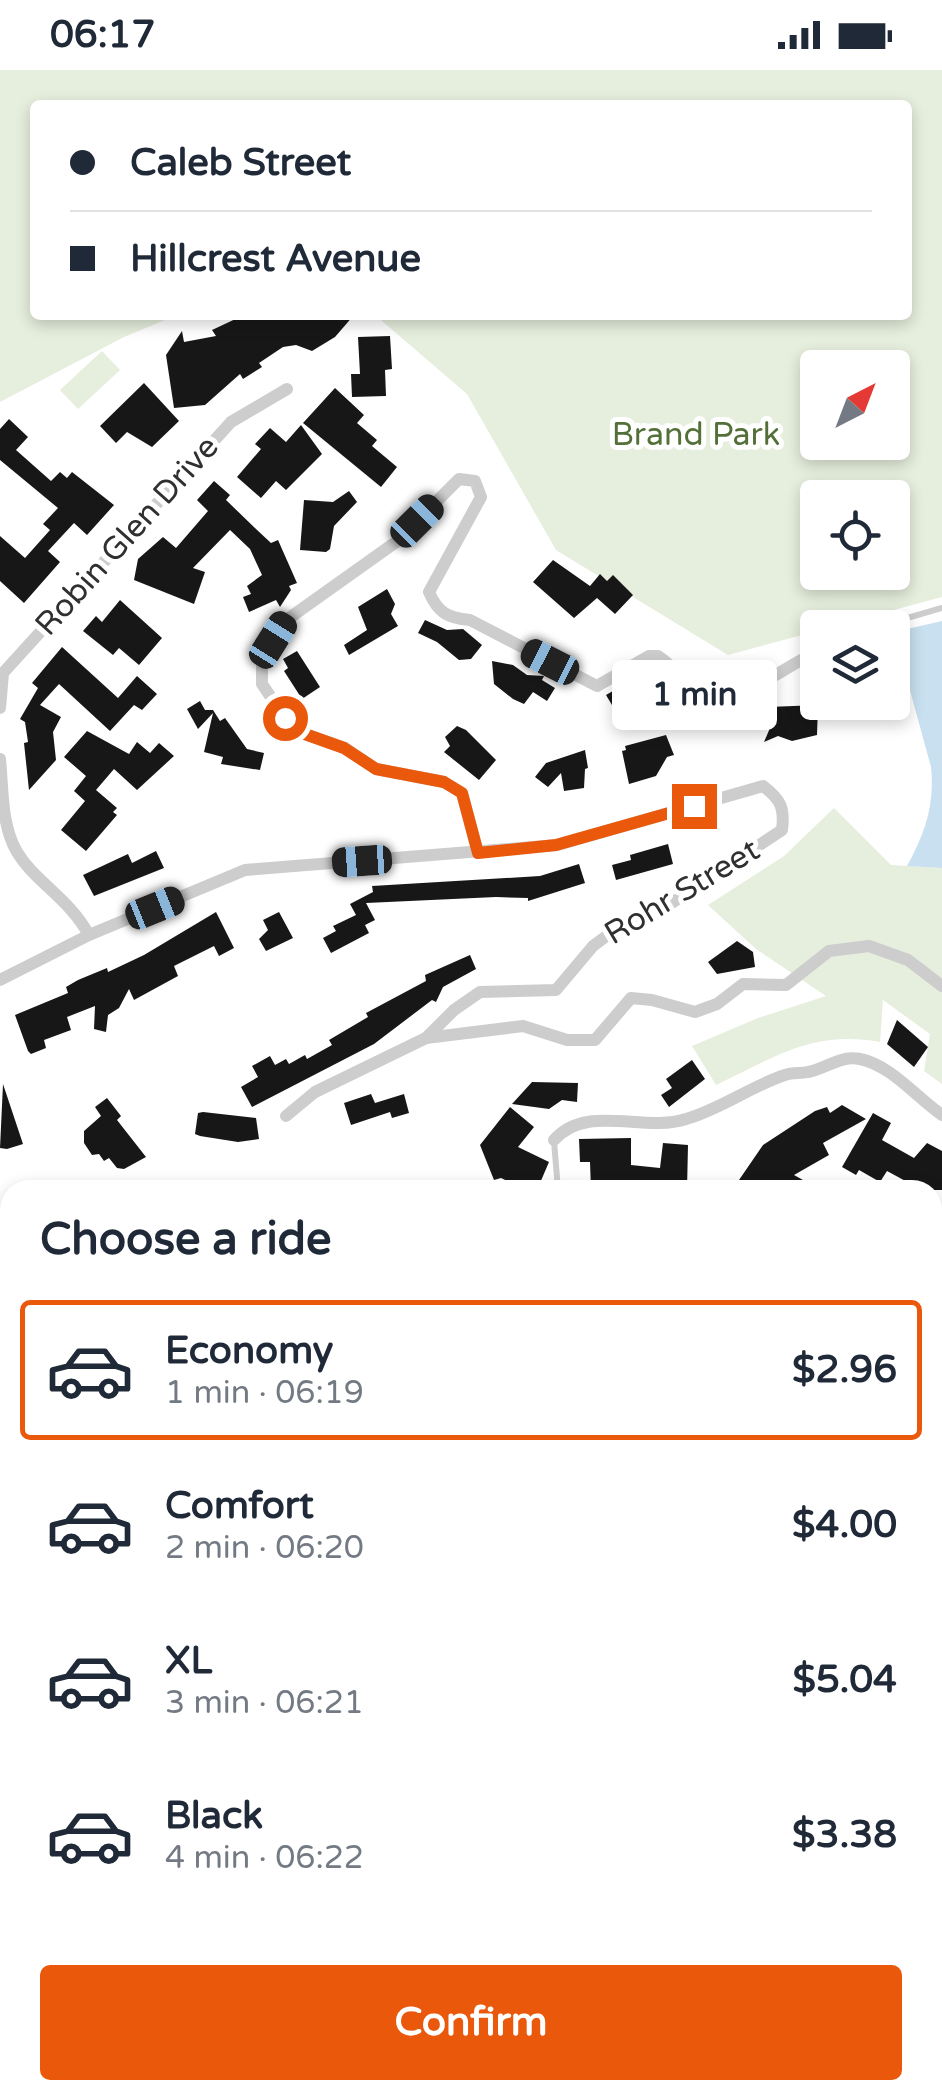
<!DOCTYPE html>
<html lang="en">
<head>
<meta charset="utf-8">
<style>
	:root { --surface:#fff; --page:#f2f2f3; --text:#1f2937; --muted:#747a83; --line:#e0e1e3; --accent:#ea580c }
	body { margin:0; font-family:"Varela Round",sans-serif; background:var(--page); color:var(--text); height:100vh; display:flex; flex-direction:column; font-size:38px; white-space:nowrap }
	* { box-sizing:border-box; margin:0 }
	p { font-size:32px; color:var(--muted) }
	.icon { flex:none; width:55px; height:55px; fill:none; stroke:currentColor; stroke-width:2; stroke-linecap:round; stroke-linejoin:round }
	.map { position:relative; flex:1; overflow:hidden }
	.panel { position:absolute; left:0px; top:1110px; width:942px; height:920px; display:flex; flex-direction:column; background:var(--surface); border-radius:30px 30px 0 0; box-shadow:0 5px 15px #0003 }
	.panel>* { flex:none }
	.top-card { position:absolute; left:30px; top:30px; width:882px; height:220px; border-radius:10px; box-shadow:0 5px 15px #0003; display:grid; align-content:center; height:220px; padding:0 40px; background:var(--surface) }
	.needle { width:65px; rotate:42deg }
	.controls { position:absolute; left:800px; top:280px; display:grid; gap:20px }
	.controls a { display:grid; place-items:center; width:110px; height:110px; border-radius:10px; background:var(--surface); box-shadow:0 5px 15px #0003; font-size:50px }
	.end { position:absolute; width:45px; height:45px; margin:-22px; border:12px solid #ea580c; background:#fff; box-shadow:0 0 0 5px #fff }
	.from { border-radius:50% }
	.bubble { position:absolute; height:70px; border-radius:10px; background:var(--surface); box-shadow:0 5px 15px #0003; font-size:32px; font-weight:700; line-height:70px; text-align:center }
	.car { position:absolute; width:30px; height:60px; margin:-30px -15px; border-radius:12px; box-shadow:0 0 8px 2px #0007; background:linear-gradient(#222 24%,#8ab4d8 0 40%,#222 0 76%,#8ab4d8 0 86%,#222 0) }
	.top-card b { display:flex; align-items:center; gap:35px; height:95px; font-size:38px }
	.top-card b+b { border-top:2px solid var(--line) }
	.top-card i { width:25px; height:25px; background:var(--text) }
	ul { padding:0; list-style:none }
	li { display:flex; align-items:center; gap:30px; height:140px; margin:0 20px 15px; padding:0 20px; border:5px solid transparent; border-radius:10px }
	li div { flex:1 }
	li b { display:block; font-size:38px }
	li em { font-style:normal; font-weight:700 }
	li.current { border-color:var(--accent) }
	li>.icon { width:90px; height:90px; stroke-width:1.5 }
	h2 { padding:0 40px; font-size:45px; line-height:120px }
	.button { display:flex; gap:20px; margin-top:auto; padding:20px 40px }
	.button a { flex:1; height:115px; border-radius:10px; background:var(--accent); color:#fff; font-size:40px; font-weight:700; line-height:115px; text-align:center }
	.status { display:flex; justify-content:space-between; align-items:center; height:70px; padding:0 50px; background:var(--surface); direction:ltr }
	.status svg { height:28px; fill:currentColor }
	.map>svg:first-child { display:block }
</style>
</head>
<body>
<div class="status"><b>06:17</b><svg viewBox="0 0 49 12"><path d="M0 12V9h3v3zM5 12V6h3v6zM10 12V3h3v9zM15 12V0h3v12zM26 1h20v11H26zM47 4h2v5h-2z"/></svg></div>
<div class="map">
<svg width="942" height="2030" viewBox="0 0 942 2030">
	<rect width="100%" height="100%" fill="#fff"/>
	<g fill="#e6eedd" fill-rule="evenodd">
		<path d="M 0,0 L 942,0 L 942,527 L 830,557 L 818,558 L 817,561 L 728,585 L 556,480 L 467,324 L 375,245 L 908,245 L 908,35 L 35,35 L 35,245 L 177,245 L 124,267 L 0,332 ZM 818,298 L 892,298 L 892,372 L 818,372 ZM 818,428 L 892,428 L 892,502 L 818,502 Z"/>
		<path d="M 102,281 L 120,300 L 78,339 L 60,320 Z"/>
		<path d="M 834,738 L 891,795 L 942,798 L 942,1014 L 924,1001 L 930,964 L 883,930 L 880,972 C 812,960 776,987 716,1015 L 692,976 L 758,948 L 826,926 L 756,879 L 708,835 L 784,786 Z"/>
	</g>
	<path fill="#c8e0ef" d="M 942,551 L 942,798 L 907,796 C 925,763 935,735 931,697 L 894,562 Z"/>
	<g fill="#171717">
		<path d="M 244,245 L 260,245 L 263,250 L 293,245 L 354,245 L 335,267 L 312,281 L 296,275 L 283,277 L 259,293 L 262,297 L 243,309 L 240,304 L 205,335 L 174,338 L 166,285 L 182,261 L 184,272 L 216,266 L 212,260 Z"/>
		<path d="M 390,266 L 392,299 L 385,300 L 386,326 L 352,327 L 351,304 L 360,304 L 358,267 Z"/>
		<path d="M 144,313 L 179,351 L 152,377 L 127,362 L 116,373 L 100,356 Z"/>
		<path d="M 335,318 L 364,345 L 357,353 L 377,370 L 372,376 L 397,397 L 381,417 L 303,353 Z"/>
		<path d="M 9,349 L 28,367 L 16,380 L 51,411 L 60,402 L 67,408 L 72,402 L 114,435 L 87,465 L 74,453 L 48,481 L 60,492 L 24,533 L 0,511 L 0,466 L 25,488 L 50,460 L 43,454 L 58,438 L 0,390 L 0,359 Z"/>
		<path d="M 301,355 L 322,384 L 286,420 L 276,411 L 261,428 L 237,407 L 261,379 L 255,374 L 270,358 L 286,372 Z"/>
		<path d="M 214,411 L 230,425 L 226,430 L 256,459 L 271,473 L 278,470 L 297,513 L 289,516 L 291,520 L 280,537 L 276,530 L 249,542 L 243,527 L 251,524 L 247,516 L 262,505 L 250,479 L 230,460 L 193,498 L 205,502 L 194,534 L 134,510 L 138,489 L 163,467 L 176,478 L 208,441 L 197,430 Z"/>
		<path d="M 349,421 L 357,432 L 334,456 L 330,479 L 326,482 L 300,480 L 304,430 L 333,432 Z"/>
		<path d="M 553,490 L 590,516 L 600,504 L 607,511 L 613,505 L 633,525 L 615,544 L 597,528 L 574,548 L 533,512 Z"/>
		<path d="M 387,519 L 395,534 L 391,544 L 398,556 L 349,585 L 344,575 L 367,560 L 358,537 Z"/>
		<path d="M 120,530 L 162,568 L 139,595 L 119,578 L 113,585 L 83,561 L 96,546 L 102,552 Z"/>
		<path d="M 425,550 L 447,560 L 463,559 L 482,575 L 471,589 L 459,590 L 437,572 L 418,563 Z"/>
		<path d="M 62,577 L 118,628 L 137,606 L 157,624 L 142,640 L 134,635 L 110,661 L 59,614 L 40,635 L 61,647 L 53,662 L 56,690 L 29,720 L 24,673 L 28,672 L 25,652 L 20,649 L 38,618 L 32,613 Z"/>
		<path d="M 297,581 L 320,617 L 302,629 L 284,601 L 288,598 L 283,589 Z"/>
		<path d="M 492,591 L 513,595 L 527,605 L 544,606 L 542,610 L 555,618 L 547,631 L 533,622 L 524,634 L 513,629 L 494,614 Z"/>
		<path d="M 646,602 L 666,605 L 667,619 L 653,618 L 615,640 L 606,625 Z"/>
		<path d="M 200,631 L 205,640 L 213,640 L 220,651 L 225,648 L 247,679 L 264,683 L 260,700 L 221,694 L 223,687 L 204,682 L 213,643 L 198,659 L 187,639 Z"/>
		<path d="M 818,635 L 817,665 L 792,671 L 778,666 L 764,672 L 770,658 L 769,637 Z"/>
		<path d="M 457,656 L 466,660 L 496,690 L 479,710 L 444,682 L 450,676 L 445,667 Z"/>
		<path d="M 87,661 L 129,684 L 137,672 L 150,683 L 159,673 L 174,686 L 137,720 L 114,699 L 96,720 L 117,738 L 113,742 L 117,745 L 86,781 L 61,760 L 85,731 L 74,721 L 86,706 L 64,687 Z"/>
		<path d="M 666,665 L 674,685 L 667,687 L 656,706 L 629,714 L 622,681 L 626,680 L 625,676 Z"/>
		<path d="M 585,680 L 588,698 L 585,699 L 584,718 L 564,721 L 561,703 L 548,717 L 535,707 L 546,693 Z"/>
		<path d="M 668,774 L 673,794 L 616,810 L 612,795 L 631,790 L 630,785 Z"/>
		<path d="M 156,781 L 164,798 L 94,826 L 83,805 L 128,784 L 132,793 Z"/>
		<path d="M 579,794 L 585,813 L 528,831 L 528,828 L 496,827 L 366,833 L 375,850 L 365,855 L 369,863 L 331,883 L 323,868 L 336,861 L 333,856 L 356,845 L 350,834 L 373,822 L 372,816 L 540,806 Z"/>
		<path d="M 216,842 L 234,878 L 219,886 L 214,876 L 174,896 L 178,906 L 134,930 L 129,919 L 119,938 L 108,945 L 106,962 L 94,959 L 95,936 L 67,947 L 71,960 L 44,970 L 46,978 L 31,984 L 28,981 L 15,945 L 68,923 L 66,917 L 78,910 L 107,898 L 108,902 L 144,885 Z"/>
		<path d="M 279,842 L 293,868 L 266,881 L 259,869 L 268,860 L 263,850 Z"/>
		<path d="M 737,871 L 753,882 L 755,897 L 717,904 L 708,892 Z"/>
		<path d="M 470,885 L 476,899 L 443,917 L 436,932 L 432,930 L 374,974 L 252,1037 L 241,1017 L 258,1007 L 252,996 L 270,986 L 275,995 L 286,989 L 289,994 L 305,985 L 307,989 L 332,975 L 329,970 L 368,947 L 366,943 L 426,911 L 425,905 Z"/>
		<path d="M 897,950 L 928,977 L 914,997 L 887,974 Z"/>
		<path d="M 692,990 L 705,1009 L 669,1037 L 661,1025 L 672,1018 L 666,1009 Z"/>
		<path d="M 532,1012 L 578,1013 L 577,1032 L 562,1030 L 549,1039 L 512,1034 Z"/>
		<path d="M 3,1014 L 23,1074 L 7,1079 L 0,1078 Z"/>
		<path d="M 371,1024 L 375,1033 L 404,1024 L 409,1043 L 392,1048 L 390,1042 L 351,1055 L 344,1033 Z"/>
		<path d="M 107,1028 L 121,1046 L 117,1050 L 146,1087 L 124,1099 L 117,1098 L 109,1088 L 104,1091 L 99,1084 L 92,1085 L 84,1073 L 84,1061 L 101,1046 L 95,1037 Z"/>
		<path d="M 842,1035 L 866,1049 L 823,1073 L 829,1085 L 794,1105 L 821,1120 L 744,1120 L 739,1110 L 763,1075 L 815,1041 L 827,1037 L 830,1043 Z"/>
		<path d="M 510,1037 L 534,1057 L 518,1077 L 549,1092 L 537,1120 L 527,1120 L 501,1108 L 494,1110 L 480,1075 Z"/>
		<path d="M 203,1042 L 256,1048 L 259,1069 L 238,1072 L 200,1066 L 195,1064 L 198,1043 Z"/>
		<path d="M 873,1043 L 891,1053 L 882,1070 L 914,1088 L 927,1073 L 942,1081 L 942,1120 L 922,1120 L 887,1101 L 880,1112 L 859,1100 L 856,1105 L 842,1097 Z"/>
		<path d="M 631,1068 L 631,1095 L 660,1098 L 663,1073 L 688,1075 L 687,1120 L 591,1120 L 590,1092 L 580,1092 L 579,1069 Z"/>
	</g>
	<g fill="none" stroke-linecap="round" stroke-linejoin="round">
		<g stroke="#cdcdcd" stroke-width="6">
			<path d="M 873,558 L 942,538"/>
			<path d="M 804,588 L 818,581"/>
			<path d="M 554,1071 L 558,1120"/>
		</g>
		<g stroke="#cdcdcd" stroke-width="12">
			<path d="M 0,638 L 3,603 L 231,352 L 287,319"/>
			<path d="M 0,689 C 3,718 1,755 17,782 C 35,812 69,828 89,865"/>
			<path d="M 478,783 L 462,723 L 444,712 L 376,699 L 345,678 L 302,663 L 285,648 L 262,614 L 262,588 L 285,551 L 396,472 L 459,409 L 475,411 L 481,427 L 429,522 C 438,543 448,548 470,550 L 597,616 L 649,586 L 658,586 C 673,596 685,612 701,621 C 732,638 775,604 803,589"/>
			<path d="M 0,910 L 89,865 L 245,800 L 557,775 L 763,716 C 780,729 785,737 782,760 L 655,844 L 616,859 L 593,876 L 556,920 L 480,922 L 454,940 L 426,968 L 315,1022 L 286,1046"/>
			<path d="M 426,968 L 523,956 L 567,970 L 595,970 L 631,928 L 652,930 L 695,942 L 717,934 L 743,914 L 786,915 L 829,881 L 869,876 L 908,890 L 942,916"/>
			<path d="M 554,1070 C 587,1033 643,1063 686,1049 C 721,1039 751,1016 785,1005 C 793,1002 800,1004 808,1002 C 826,999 840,985 860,989 C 891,995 917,1028 942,1045"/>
			<path d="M 932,1162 L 942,1168"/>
			<path d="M 0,1456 L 10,1445"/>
			<path d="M 932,1587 L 942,1590"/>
			<path d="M 0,1910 L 10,1908"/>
			<path d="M 0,1934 L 10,1977"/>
			<path d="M 20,2020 L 22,2030"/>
			<path d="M 801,2020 L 812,2030"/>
			<path d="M 731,2030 L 733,2020"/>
		</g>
	</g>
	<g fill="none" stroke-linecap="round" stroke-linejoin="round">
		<path stroke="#ea580c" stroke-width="12" d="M 285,648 L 302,663 L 344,678 L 376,699 L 444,712 L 462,723 L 478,783 L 556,775 L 694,736"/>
	</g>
	<g text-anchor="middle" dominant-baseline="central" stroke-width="10" stroke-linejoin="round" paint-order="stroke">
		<g font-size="32" fill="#537039" stroke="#fff">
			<text x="696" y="365">Brand Park</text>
		</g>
		<g font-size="32" fill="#303030" stroke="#fff">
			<text transform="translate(127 466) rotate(-48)">Robin Glen Drive</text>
			<text transform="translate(682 822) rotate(-31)">Rohr Street</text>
		</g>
	</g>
</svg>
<div class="controls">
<a><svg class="needle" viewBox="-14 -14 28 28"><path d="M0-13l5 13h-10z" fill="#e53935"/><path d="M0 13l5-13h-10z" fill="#747a83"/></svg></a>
<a><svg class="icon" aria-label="locate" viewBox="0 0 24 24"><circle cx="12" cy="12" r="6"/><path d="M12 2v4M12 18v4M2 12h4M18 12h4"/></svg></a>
<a><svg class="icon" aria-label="layers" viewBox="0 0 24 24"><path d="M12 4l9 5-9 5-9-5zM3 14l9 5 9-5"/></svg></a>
</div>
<i class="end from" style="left:285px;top:648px"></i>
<i class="end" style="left:694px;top:736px"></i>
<div class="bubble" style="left:612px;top:590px;width:165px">1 min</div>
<i class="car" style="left:417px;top:451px;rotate:45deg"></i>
<i class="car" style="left:273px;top:570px;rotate:32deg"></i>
<i class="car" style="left:550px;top:592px;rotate:297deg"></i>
<i class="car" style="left:362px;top:791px;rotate:266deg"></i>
<i class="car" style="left:155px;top:838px;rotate:68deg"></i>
<div class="top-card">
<b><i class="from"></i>Caleb Street</b>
<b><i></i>Hillcrest Avenue</b>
</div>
<section class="panel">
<h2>Choose a ride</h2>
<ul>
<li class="current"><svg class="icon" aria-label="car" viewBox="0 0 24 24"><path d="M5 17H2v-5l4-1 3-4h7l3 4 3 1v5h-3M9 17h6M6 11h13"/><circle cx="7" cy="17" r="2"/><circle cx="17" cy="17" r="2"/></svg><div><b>Economy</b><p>1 min · 06:19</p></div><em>$2.96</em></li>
<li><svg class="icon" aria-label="car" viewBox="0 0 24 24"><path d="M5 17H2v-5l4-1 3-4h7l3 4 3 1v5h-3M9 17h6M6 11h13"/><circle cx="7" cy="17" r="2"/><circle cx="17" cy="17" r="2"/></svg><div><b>Comfort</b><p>2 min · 06:20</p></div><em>$4.00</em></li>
<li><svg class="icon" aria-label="car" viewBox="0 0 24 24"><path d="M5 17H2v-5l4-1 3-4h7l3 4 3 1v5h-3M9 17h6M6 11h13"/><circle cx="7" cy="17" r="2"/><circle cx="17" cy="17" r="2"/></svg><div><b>XL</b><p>3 min · 06:21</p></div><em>$5.04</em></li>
<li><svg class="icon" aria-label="car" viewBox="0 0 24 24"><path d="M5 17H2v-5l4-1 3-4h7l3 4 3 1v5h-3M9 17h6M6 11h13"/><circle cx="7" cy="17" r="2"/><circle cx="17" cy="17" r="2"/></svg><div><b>Black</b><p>4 min · 06:22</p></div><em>$3.38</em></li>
</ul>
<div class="button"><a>Confirm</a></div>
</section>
</div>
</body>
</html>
